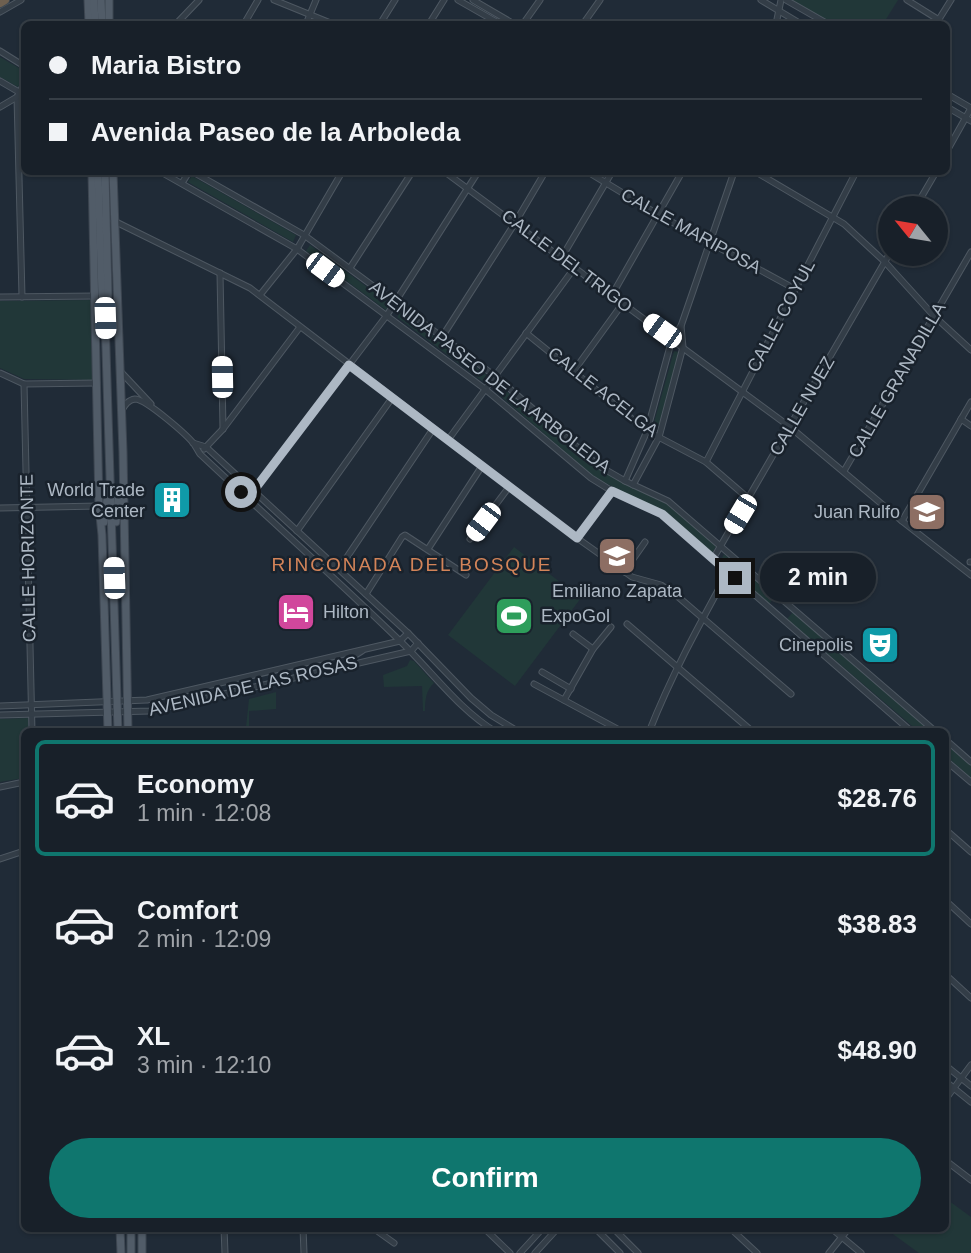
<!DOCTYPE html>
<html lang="en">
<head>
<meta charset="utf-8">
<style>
	:root { --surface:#182029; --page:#212831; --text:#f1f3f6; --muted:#9fa3a8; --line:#363e46; --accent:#0f766e }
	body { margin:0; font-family:Helvetica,sans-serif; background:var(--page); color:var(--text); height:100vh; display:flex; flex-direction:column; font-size:26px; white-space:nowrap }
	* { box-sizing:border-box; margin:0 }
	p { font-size:23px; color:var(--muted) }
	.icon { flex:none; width:38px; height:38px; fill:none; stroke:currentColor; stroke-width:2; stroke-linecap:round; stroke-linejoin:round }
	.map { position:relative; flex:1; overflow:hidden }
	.sheet { position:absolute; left:21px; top:728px; width:928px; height:504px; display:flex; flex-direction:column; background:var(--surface); border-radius:10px; box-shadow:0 2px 5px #0004,0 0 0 2px var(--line) }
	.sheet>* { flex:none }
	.top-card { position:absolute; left:21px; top:21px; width:929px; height:154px; border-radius:10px; box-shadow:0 2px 5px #0004,0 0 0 2px var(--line); display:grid; align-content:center; height:154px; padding:0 28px; background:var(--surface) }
	.needle { width:46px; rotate:300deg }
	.fabs { position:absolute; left:878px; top:196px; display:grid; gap:14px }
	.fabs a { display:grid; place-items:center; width:70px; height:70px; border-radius:50%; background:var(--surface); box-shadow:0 2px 5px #0004,0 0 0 2px var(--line); font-size:35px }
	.end { position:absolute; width:32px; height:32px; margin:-16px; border:9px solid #adb8c4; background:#111; box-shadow:0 0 0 4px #111 }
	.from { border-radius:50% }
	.bubble { position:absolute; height:49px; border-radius:24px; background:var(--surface); box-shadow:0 2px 5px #0004,0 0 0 2px var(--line); font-size:23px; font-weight:700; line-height:49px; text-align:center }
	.car { position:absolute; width:21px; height:42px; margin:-21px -10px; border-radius:9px; box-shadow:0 0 5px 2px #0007; background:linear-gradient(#fff 24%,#345 0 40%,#fff 0 76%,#345 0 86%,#fff 0) }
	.top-card b { display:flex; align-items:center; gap:24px; height:66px; font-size:26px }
	.top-card b+b { border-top:2px solid var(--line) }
	.top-card i { width:18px; height:18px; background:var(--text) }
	ul { padding:12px 0 0; list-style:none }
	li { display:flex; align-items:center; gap:21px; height:116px; margin:0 14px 10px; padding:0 14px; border:4px solid transparent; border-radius:10px }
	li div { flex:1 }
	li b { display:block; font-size:26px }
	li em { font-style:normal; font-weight:700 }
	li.current { border-color:var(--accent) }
	li>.icon { width:63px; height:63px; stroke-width:1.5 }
	.cta { display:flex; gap:14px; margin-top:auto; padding:14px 28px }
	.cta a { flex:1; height:80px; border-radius:42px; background:var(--accent); color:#fff; font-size:28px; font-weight:700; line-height:80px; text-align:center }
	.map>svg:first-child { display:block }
</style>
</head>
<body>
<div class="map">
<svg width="971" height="1253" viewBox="0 0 971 1253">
	<rect width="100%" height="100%" fill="#202b37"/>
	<g fill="#213738">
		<path d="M 792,0 L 898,0 L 883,24 L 833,24 Z"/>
		<path d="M 0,57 L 24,71 L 24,76 L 18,87 L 0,77 Z"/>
		<path d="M 192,176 L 296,235 L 293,242 L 188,182 Z"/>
		<path d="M 310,245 L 390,304 L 386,310 L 306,251 Z"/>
		<path d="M 92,300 L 95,380 L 24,379 L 0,368 L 0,301 Z"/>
		<path d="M 401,312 L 489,377 L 485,383 L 397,317 Z"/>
		<path d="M 674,351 L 679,352 L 658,428 L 653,426 Z"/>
		<path d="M 500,386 L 603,472 L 667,504 L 716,546 L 712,554 L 663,512 L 594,477 L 496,392 Z"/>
		<path d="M 514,547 L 581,598 L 515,686 L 448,635 Z"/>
		<path d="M 724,554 L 775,597 L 769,604 L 720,562 Z"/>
		<path d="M 793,612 L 931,731 L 918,731 L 787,619 Z"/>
		<path d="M 410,660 L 414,661 L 434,683 C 426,690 425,700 425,711 L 423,711 L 422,686 L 384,687 L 383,675 L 407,666 Z"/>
		<path d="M 276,692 L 276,709 L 249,711 L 249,729 L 246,727 L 249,699 Z"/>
		<path d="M 28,718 L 28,731 L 24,732 L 24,778 L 0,782 L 0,719 Z"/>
		<path d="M 945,743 L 971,766 L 971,778 L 945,755 Z"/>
		<path d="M 945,1198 L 971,1217 L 971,1253 L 919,1253 L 886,1229 L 945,1228 Z"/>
	</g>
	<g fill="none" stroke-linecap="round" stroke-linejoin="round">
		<g stroke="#4e5862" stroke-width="7">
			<g id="minor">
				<path d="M 274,0 L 333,24"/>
				<path d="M 458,0 L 500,24"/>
				<path d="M 473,0 L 514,24"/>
				<path d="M 761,0 L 801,24"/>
				<path d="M 786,0 L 828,24"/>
				<path d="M 907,0 L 939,20"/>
				<path d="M 0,12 L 21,0"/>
				<path d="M 176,24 L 199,0"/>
				<path d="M 244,24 L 258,0"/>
				<path d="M 306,24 L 316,0"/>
				<path d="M 380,24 L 395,0"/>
				<path d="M 429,24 L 444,0"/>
				<path d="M 523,24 L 540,0"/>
				<path d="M 583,24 L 600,0"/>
				<path d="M 776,24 L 781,0"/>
				<path d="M 936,24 L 951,0"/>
				<path d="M 0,51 L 24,66"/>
				<path d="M 0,81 L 24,95"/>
				<path d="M 947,94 L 971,108"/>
				<path d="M 17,97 L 22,297"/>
				<path d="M 0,107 L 17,97 L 24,84"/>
				<path d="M 947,107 L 971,121"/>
				<path d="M 947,151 L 971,108"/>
				<path d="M 161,172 L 297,249 L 485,389 L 591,478 L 612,491 L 662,514 L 912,732"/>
				<path d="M 193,172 L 304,235 L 495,376 L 599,466 L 625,481 L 668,501 L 936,732"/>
				<path d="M 445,172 L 790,427 L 902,521 L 971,575"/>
				<path d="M 588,172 L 659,215 L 795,289"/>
				<path d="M 756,172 L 844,224 L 885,262 L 934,316 L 971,350"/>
				<path d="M 182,183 L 189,172"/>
				<path d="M 915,208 L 936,172"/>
				<path d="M 114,221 L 250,288 L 577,538 L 632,577 L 661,585 L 676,595 L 791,694"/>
				<path d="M 562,257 L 612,172"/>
				<path d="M 350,268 L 412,172"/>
				<path d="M 220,273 L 223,429"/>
				<path d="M 260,295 L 297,249 L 342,172"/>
				<path d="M 612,295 L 682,172"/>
				<path d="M 0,297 L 96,296"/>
				<path d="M 526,333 L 647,431 L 706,462 L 749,499"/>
				<path d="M 442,337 L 515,223 L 545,172"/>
				<path d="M 120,371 L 151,404"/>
				<path d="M 573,372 L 623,303"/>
				<path d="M 0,373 L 24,384 L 97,383"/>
				<path d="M 24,384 L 32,732"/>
				<path d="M 122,410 C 125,405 128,400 135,399 C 146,399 187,435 194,444 C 196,447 198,451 200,454 C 266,516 334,577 399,640 C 431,670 458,709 496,732"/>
				<path d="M 961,419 L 971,426"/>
				<path d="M 448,440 L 575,267"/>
				<path d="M 193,443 L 206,447 L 408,633 L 471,698 L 491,715 L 519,732"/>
				<path d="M 204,449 L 223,429 L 300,327"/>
				<path d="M 706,462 L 856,172"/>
				<path d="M 844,471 L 971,252"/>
				<path d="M 625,481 L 647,431 L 672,339 L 681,326 L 734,172"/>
				<path d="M 633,485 L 659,437 L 683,347 L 681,326"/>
				<path d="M 252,493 L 387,315 L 478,172"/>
				<path d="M 0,508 L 99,506"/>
				<path d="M 902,521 L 971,402"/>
				<path d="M 297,531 L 392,398"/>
				<path d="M 577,538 L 612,491"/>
				<path d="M 470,539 L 509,487"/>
				<path d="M 428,549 L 482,466"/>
				<path d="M 713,559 L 891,251"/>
				<path d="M 970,562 L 971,562"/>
				<path d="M 339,569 L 433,429"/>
				<path d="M 624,572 L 645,542"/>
				<path d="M 366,594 L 402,537 L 405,535 L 466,575"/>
				<path d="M 627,624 L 753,732"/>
				<path d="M 573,634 L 593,649"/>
				<path d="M 347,665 L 354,656 L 362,651"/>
				<path d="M 542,672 L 571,689"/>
				<path d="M 534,684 L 623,732"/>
				<path d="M 564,700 L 593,649 L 611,627"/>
				<path d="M 0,706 L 147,700 L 400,641 L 408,633"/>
				<path d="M 0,715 L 150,711 L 411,651 L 418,643"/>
				<path d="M 649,732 C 671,676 699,625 728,572"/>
				<path d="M 945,739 L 971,762"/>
				<path d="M 945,760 L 971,782"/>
				<path d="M 0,787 L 24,782"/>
				<path d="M 945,829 L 971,852"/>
				<path d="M 0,859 L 24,851"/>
				<path d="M 945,900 L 971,924"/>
				<path d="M 945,974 L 971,998"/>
				<path d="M 945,1065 L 971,1086"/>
				<path d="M 945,1081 L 971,1102"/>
				<path d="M 945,1100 L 971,1065"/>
				<path d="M 945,1160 L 971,1180"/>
				<path d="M 224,1228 L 225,1253"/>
				<path d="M 303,1228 L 304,1253"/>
				<path d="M 373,1228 L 394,1243"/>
				<path d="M 484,1228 L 510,1253"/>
				<path d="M 595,1228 L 620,1253"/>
				<path d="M 613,1228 L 638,1253"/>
				<path d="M 730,1228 L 757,1253"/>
				<path d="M 831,1228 L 861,1253"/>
				<path d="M 520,1253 L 543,1228"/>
				<path d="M 535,1253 L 558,1228"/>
				<path d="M 829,1253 L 849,1228"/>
			</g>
		</g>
		<g stroke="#3d4651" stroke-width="9">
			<g id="major">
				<path d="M 88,0 L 89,24"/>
				<path d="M 94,0 L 95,24"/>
				<path d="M 101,0 L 102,24"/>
				<path d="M 109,24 L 109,0"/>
				<path d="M 92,172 L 99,506 L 102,535 L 108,732"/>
				<path d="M 98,172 L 102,294 L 105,318 L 118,732"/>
				<path d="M 105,172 L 108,294 L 107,307"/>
				<path d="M 113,172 L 123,452 L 128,732"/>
				<path d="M 104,522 L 108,493"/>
				<path d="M 116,522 L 119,489"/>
				<path d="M 120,1228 L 121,1253"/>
				<path d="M 131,1228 L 131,1253"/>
				<path d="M 142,1228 L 142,1253"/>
			</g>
		</g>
		<g stroke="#3e4852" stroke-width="10">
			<path id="highway" d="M 0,3 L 5,0"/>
		</g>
		<use href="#minor" stroke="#333d47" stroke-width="5"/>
		<use href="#major" stroke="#515c68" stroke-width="7"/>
		<use href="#highway" stroke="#6e6050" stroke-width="8"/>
	</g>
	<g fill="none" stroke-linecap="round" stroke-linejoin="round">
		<path stroke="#adb8c4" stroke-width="9" d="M 241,492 L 248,498 L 349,365 L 577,538 L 612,491 L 662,514 L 735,578"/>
	</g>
	<defs>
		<g id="building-square" transform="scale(2.0125)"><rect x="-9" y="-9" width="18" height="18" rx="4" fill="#0f9aa8" stroke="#19222c"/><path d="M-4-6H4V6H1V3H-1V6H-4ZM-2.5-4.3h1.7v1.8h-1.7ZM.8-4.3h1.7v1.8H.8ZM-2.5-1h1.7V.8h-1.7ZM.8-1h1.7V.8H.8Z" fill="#fff"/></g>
		<g id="school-square" transform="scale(2.0125)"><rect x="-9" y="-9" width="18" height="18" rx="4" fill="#8d6e63" stroke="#19222c"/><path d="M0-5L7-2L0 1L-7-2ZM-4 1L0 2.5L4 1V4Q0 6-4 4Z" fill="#fff"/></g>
		<g id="hotel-square" transform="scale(2.0125)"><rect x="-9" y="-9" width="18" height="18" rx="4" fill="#d1479c" stroke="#19222c"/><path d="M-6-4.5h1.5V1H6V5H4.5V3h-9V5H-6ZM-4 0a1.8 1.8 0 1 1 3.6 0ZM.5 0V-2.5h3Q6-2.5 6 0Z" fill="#fff"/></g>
		<g id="stadium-square" transform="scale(2.0125)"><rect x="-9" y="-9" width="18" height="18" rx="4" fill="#2e9e5b" stroke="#19222c"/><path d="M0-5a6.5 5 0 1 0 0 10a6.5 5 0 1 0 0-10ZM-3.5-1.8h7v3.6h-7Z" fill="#fff"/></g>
		<g id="theatre-square" transform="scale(2.0125)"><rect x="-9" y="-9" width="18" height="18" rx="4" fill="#0f9aa8" stroke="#19222c"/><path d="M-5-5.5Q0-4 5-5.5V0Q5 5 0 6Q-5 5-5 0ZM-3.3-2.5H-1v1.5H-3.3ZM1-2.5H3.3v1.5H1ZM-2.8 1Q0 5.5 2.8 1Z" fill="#fff"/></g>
	</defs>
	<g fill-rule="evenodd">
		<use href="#building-square" x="172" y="500"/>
		<use href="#school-square" x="927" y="512"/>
		<use href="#school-square" x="617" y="556"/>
		<use href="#hotel-square" x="296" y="612"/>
		<use href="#stadium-square" x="514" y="616"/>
		<use href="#theatre-square" x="880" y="645"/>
	</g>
	<g text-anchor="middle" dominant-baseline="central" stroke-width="5" stroke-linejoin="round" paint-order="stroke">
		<g font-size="18" fill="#adb8c4" stroke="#19222c">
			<text transform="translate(691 231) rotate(29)">CALLE MARIPOSA</text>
			<text transform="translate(567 261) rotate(37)">CALLE DEL TRIGO</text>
			<text transform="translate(781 316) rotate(-62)">CALLE COYUL</text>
			<text transform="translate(490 377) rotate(38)">AVENIDA PASEO DE LA ARBOLEDA</text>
			<text transform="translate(897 380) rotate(-60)">CALLE GRANADILLA</text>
			<text transform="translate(603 392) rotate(38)">CALLE ACELGA</text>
			<text transform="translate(802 406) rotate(-60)">CALLE NUEZ</text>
			<text transform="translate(28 558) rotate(-91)">CALLE HORIZONTE</text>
			<text transform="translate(253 686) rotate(-13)">AVENIDA DE LAS ROSAS</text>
		</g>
		<g font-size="18" fill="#adb8c4" stroke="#19222c" text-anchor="end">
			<text x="145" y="490">World Trade<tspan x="145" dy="21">Center</tspan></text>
			<text x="900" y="512">Juan Rulfo</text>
			<text x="617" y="591" text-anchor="middle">Emiliano Zapata</text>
			<text x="323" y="612" text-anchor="start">Hilton</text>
			<text x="541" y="616" text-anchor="start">ExpoGol</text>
			<text x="853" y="645">Cinepolis</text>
		</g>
		<g font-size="19" letter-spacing="2" fill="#d38459" stroke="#19222c">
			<text x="412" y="564">RINCONADA DEL BOSQUE</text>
		</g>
	</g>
</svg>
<div class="fabs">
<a><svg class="needle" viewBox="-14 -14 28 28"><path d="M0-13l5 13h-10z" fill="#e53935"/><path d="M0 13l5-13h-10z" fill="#9fa3a8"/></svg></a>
</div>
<i class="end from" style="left:241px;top:492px"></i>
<i class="end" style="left:735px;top:578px"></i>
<div class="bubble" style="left:760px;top:553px;width:116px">2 min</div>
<i class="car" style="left:325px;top:270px;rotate:127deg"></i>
<i class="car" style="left:105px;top:318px;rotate:178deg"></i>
<i class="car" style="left:662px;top:331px;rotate:306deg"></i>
<i class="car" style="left:222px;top:377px;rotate:359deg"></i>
<i class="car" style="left:740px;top:514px;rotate:211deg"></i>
<i class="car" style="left:483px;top:522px;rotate:217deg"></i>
<i class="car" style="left:114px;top:578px;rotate:358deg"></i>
<div class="top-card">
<b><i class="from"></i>Maria Bistro</b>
<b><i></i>Avenida Paseo de la Arboleda</b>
</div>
<section class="sheet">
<ul>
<li class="current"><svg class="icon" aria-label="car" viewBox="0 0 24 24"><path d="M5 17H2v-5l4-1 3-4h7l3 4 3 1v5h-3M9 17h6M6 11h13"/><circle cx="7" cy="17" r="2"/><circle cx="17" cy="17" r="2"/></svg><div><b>Economy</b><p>1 min · 12:08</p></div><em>$28.76</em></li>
<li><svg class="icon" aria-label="car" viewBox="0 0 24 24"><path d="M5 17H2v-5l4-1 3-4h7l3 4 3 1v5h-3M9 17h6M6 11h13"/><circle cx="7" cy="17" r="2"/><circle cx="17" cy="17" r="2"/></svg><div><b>Comfort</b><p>2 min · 12:09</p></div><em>$38.83</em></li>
<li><svg class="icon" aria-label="car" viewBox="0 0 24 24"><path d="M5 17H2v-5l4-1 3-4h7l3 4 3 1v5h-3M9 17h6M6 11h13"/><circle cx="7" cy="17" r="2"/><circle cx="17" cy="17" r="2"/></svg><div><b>XL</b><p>3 min · 12:10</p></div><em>$48.90</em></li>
</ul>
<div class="cta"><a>Confirm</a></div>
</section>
</div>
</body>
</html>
